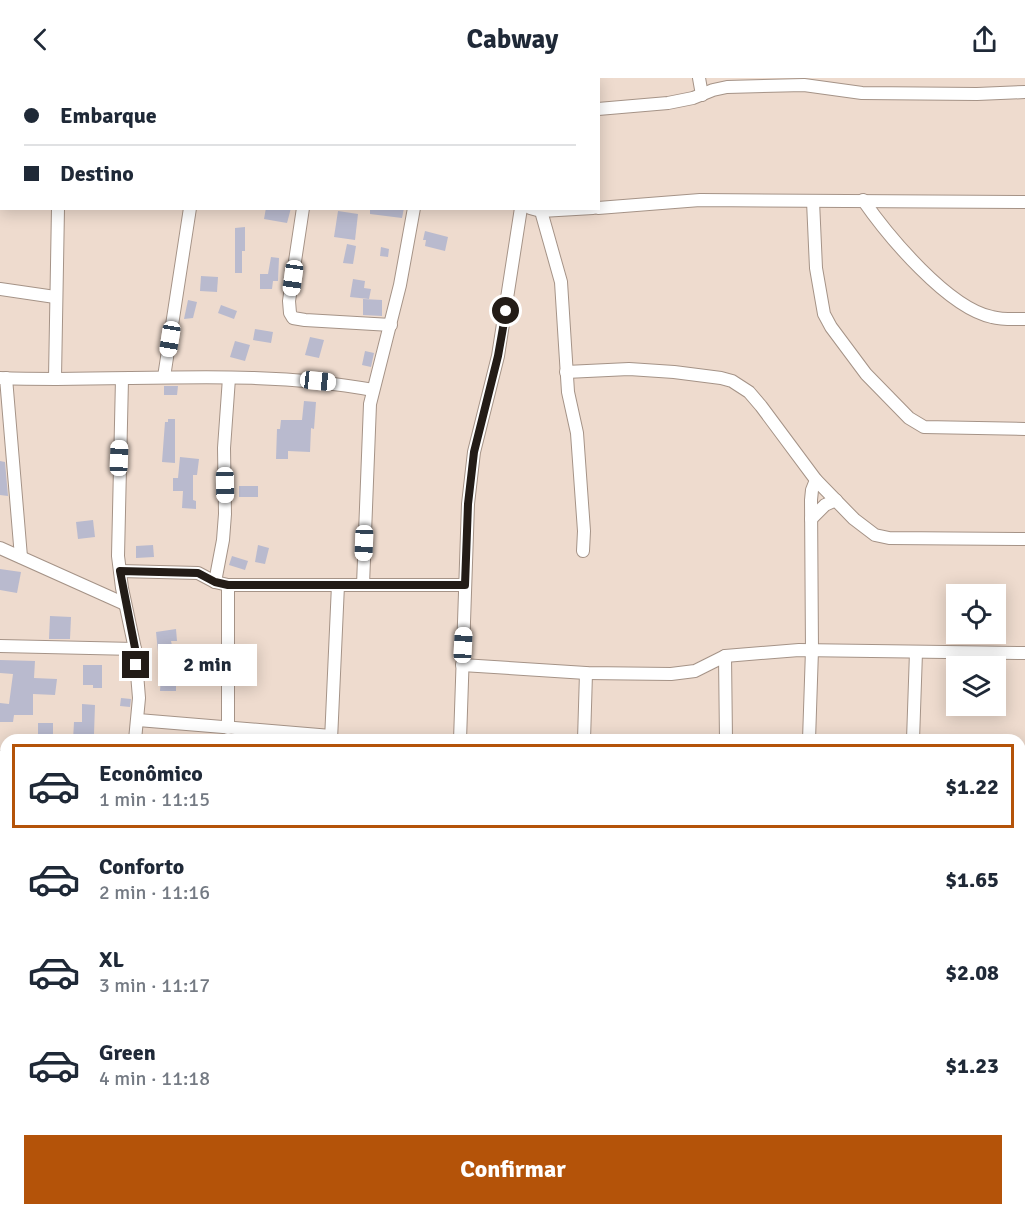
<!DOCTYPE html>
<html lang="pt">
<head>
<meta charset="utf-8">
<style>
	:root { --surface:#fff; --page:#f2f2f3; --text:#1f2937; --muted:#747a83; --line:#e0e1e3; --accent:#b45309 }
	body { margin:0; font-family:Signika,sans-serif; background:var(--page); color:var(--text); height:100vh; display:flex; flex-direction:column; font-size:22px; white-space:nowrap }
	* { box-sizing:border-box; margin:0 }
	p { font-size:20px; color:var(--muted) }
	.icon { flex:none; width:33px; height:33px; fill:none; stroke:currentColor; stroke-width:2; stroke-linecap:round; stroke-linejoin:round }
	.map { position:relative; flex:1; overflow:hidden }
	.side { position:absolute; left:0px; top:656px; width:1026px; height:482px; display:flex; flex-direction:column; background:var(--surface); border-radius:18px 18px 0 0; box-shadow:0 3px 15px #0003 }
	.side>* { flex:none }
	.top-card { position:absolute; left:0px; top:0px; width:600px; height:132px; box-shadow:0 3px 15px #0003; display:grid; align-content:center; height:132px; padding:0 24px; background:var(--surface) }
	.controls { position:absolute; left:946px; top:506px; display:grid; gap:12px }
	.controls a { display:grid; place-items:center; width:60px; height:60px; border-radius:0px; background:var(--surface); box-shadow:0 3px 15px #0003; font-size:30px }
	.end { position:absolute; width:27px; height:27px; margin:-14px; border:8px solid #231c17; background:#fff; box-shadow:0 0 0 3px #fff }
	.from { border-radius:50% }
	.bubble { position:absolute; height:42px; border-radius:0px; background:var(--surface); box-shadow:0 3px 15px #0003; font-size:20px; font-weight:800; line-height:42px; text-align:center }
	.car { position:absolute; width:18px; height:36px; margin:-18px -9px; border-radius:8px; box-shadow:0 0 4px 2px #0007; background:linear-gradient(#fff 24%,#345 0 40%,#fff 0 76%,#345 0 86%,#fff 0) }
	.top-card b { display:flex; align-items:center; gap:21px; height:57px; font-size:22px }
	.top-card b+b { border-top:2px solid var(--line) }
	.top-card i { width:15px; height:15px; background:var(--text) }
	ul { padding:10px 0 0; list-style:none }
	li { display:flex; align-items:center; gap:18px; height:84px; margin:0 12px 9px; padding:0 12px; border:3px solid transparent; border-radius:0px }
	li div { flex:1 }
	li b { display:block; font-size:22px }
	li em { font-style:normal; font-weight:800 }
	li.selected { border-color:var(--accent) }
	li>.icon { width:54px; height:54px; stroke-width:1.5 }
	.action { display:flex; gap:12px; margin-top:auto; padding:12px 24px }
	.action a { flex:1; height:69px; border-radius:0px; background:var(--accent); color:#fff; font-size:24px; font-weight:800; line-height:69px; text-align:center }
	header { display:flex; justify-content:space-between; align-items:center; height:78px; padding:0 24px; background:var(--surface); font-size:27px; font-weight:800 }
	.map>svg:first-child { display:block }
</style>
</head>
<body>
<header><svg class="icon" aria-label="back" viewBox="0 0 24 24"><path d="M15 5l-7 7 7 7"/></svg>Cabway<svg class="icon" aria-label="share" viewBox="0 0 24 24"><path d="M12 15V3M7 8l5-5 5 5M5 13v7h14v-7"/></svg></header>
<div class="map">
<svg width="1025" height="1136" viewBox="0 0 1025 1136">
	<rect width="100%" height="100%" fill="#eedbce"/>
	<g fill="#b9bace">
		<path d="M 266,130 L 291,130 L 287,145 L 264,141 Z"/>
		<path d="M 370,130 L 404,130 L 402,140 L 370,136 Z"/>
		<path d="M 338,133 L 358,136 L 355,162 L 334,159 Z"/>
		<path d="M 245,149 L 245,173 L 242,173 L 242,195 L 235,195 L 235,150 Z"/>
		<path d="M 425,153 L 448,159 L 445,173 L 425,168 L 426,162 L 423,162 Z"/>
		<path d="M 347,166 L 356,168 L 353,186 L 343,185 Z"/>
		<path d="M 381,169 L 389,171 L 388,179 L 380,178 Z"/>
		<path d="M 271,179 L 279,180 L 278,203 L 273,203 L 272,211 L 260,211 L 260,196 L 268,196 Z"/>
		<path d="M 201,198 L 218,199 L 217,214 L 200,213 Z"/>
		<path d="M 353,201 L 365,203 L 364,210 L 371,211 L 369,221 L 350,219 Z"/>
		<path d="M 363,221 L 382,222 L 382,238 L 363,237 Z"/>
		<path d="M 188,222 L 197,224 L 193,240 L 184,241 Z"/>
		<path d="M 221,227 L 237,233 L 234,241 L 218,235 Z"/>
		<path d="M 255,251 L 273,254 L 271,265 L 253,262 Z"/>
		<path d="M 310,259 L 324,262 L 319,280 L 305,277 Z"/>
		<path d="M 235,263 L 250,267 L 245,283 L 230,279 Z"/>
		<path d="M 365,273 L 374,275 L 371,289 L 362,287 Z"/>
		<path d="M 164,308 L 178,308 L 177,317 L 164,317 Z"/>
		<path d="M 304,323 L 316,324 L 314,351 L 311,350 L 310,374 L 288,373 L 288,381 L 276,381 L 277,351 L 280,351 L 281,342 L 302,342 Z"/>
		<path d="M 168,341 L 175,341 L 175,385 L 162,384 L 165,344 L 168,344 Z"/>
		<path d="M 180,379 L 199,381 L 197,397 L 193,397 L 193,422 L 196,423 L 196,431 L 182,430 L 183,413 L 173,413 L 173,400 L 178,400 Z"/>
		<path d="M 0,383 L 5,384 L 8,418 L 0,417 Z"/>
		<rect x="239" y="408" width="19" height="11"/>
		<path d="M 93,442 L 95,459 L 78,461 L 76,444 Z"/>
		<path d="M 153,467 L 154,479 L 136,480 L 136,468 Z"/>
		<path d="M 258,467 L 269,470 L 265,486 L 255,484 Z"/>
		<path d="M 232,478 L 248,483 L 245,492 L 229,487 Z"/>
		<path d="M 0,491 L 21,494 L 17,515 L 0,512 Z"/>
		<path d="M 50,538 L 71,539 L 70,561 L 49,561 Z"/>
		<path d="M 176,551 L 177,563 L 171,563 L 173,572 L 158,574 L 156,554 Z"/>
		<path d="M 0,582 L 35,583 L 34,600 L 57,601 L 55,617 L 33,616 L 33,637 L 14,637 L 13,644 L 0,644 L 0,625 L 9,626 L 13,596 L 0,595 Z"/>
		<path d="M 83,587 L 102,587 L 102,610 L 93,610 L 93,607 L 83,607 Z"/>
		<path d="M 178,594 L 218,595 L 218,608 L 176,605 L 176,613 L 160,613 L 161,598 L 179,598 Z"/>
		<path d="M 121,620 L 131,621 L 130,629 L 120,628 Z"/>
		<path d="M 82,626 L 95,627 L 94,656 L 82,656 L 81,662 L 73,662 L 74,644 L 82,644 Z"/>
		<rect x="38" y="645" width="15" height="17"/>
	</g>
	<g fill="none" stroke-linecap="round" stroke-linejoin="round">
		<g stroke="#a59387" stroke-width="14">
			<g id="minor">
				<path d="M 433,0 L 439,2"/>
				<path d="M 699,0 L 702,17"/>
				<path d="M 101,2 L 101,0"/>
				<path d="M 212,2 L 212,0"/>
				<path d="M 507,2 L 510,0"/>
				<path d="M 598,31 L 668,25 L 693,20 L 713,12 L 727,9 L 804,7 L 862,15 L 977,16 L 1025,14"/>
				<path d="M 863,122 C 888,158 948,230 992,239 C 1003,242 1015,241 1025,241"/>
				<path d="M 813,123 L 816,190 L 824,236 L 831,249 L 866,296 L 909,340 L 924,349 L 1025,351"/>
				<path d="M 303,130 L 289,223 L 290,235 L 293,240 L 305,242 L 391,247"/>
				<path d="M 530,130 L 541,133 L 593,130"/>
				<path d="M 598,130 L 700,122 L 1025,124"/>
				<path d="M 541,133 L 561,204 L 568,314 L 577,355 L 584,453 L 583,473"/>
				<path d="M 0,211 L 55,219"/>
				<path d="M 566,294 L 629,291 L 674,294 L 721,300 L 732,303 L 749,314 L 761,328 L 816,402 L 854,441 L 875,457 L 889,460 L 1025,461"/>
				<path d="M 164,299 L 190,130"/>
				<path d="M 0,300 C 124,305 249,289 373,312"/>
				<path d="M 6,300 L 21,479"/>
				<path d="M 55,300 L 58,130"/>
				<path d="M 122,301 L 118,478 L 122,510 L 135,571 L 139,620 L 135,662"/>
				<path d="M 811,441 L 825,427 L 836,422"/>
				<path d="M 0,470 L 125,526"/>
				<path d="M 120,493 L 198,495 L 215,504 L 228,507 L 465,507"/>
				<path d="M 215,504 L 223,462 L 225,436 L 224,370 L 229,300"/>
				<path d="M 363,507 L 370,326 L 400,207 L 414,130"/>
				<path d="M 0,568 L 135,571"/>
				<path d="M 725,578 L 726,662"/>
				<path d="M 462,587 L 586,595 L 671,596 L 695,593 L 725,578 L 799,572 L 1025,575"/>
				<path d="M 138,642 L 331,658"/>
				<path d="M 228,650 L 228,507"/>
				<path d="M 331,662 L 338,507"/>
				<path d="M 460,662 L 468,426 L 474,374 L 498,278 L 521,130"/>
				<path d="M 584,662 L 586,595"/>
				<path d="M 809,662 L 812,572 L 811,422 L 812,412 L 816,402"/>
				<path d="M 913,662 L 916,574"/>
				<path d="M 0,679 L 6,679"/>
				<path d="M 1020,681 L 1025,681"/>
				<path d="M 1020,791 L 1025,791"/>
				<path d="M 0,870 L 5,805"/>
				<path d="M 1020,899 L 1025,899"/>
				<path d="M 0,983 L 6,983"/>
				<path d="M 1020,1022 L 1025,1022"/>
				<path d="M 99,1136 L 99,1131"/>
				<path d="M 743,1136 L 743,1131"/>
			</g>
		</g>
		<use href="#minor" stroke="#fff" stroke-width="12"/>
	</g>
	<g fill="none" stroke-linecap="round" stroke-linejoin="round">
		<path stroke="#231c17" stroke-width="8" d="M 136,587 L 135,570 L 120,493 L 198,495 L 215,504 L 228,507 L 465,507 L 468,426 L 474,374 L 498,278 L 506,233"/>
	</g>
</svg>
<div class="controls">
<a><svg class="icon" aria-label="locate" viewBox="0 0 24 24"><circle cx="12" cy="12" r="6"/><path d="M12 2v4M12 18v4M2 12h4M18 12h4"/></svg></a>
<a><svg class="icon" aria-label="layers" viewBox="0 0 24 24"><path d="M12 4l9 5-9 5-9-5zM3 14l9 5 9-5"/></svg></a>
</div>
<i class="end from" style="left:506px;top:233px"></i>
<i class="end" style="left:136px;top:587px"></i>
<div class="bubble" style="left:158px;top:566px;width:99px">2 min</div>
<i class="car" style="left:293px;top:200px;rotate:188deg"></i>
<i class="car" style="left:170px;top:261px;rotate:189deg"></i>
<i class="car" style="left:318px;top:303px;rotate:96deg"></i>
<i class="car" style="left:119px;top:380px;rotate:2deg"></i>
<i class="car" style="left:225px;top:407px;rotate:179deg"></i>
<i class="car" style="left:364px;top:465px;rotate:182deg"></i>
<i class="car" style="left:463px;top:567px;rotate:3deg"></i>
<div class="top-card">
<b><i class="from"></i>Embarque</b>
<b><i></i>Destino</b>
</div>
<section class="side">
<ul>
<li class="selected"><svg class="icon" aria-label="car" viewBox="0 0 24 24"><path d="M5 17H2v-5l4-1 3-4h7l3 4 3 1v5h-3M9 17h6M6 11h13"/><circle cx="7" cy="17" r="2"/><circle cx="17" cy="17" r="2"/></svg><div><b>Econômico</b><p>1 min · 11:15</p></div><em>$1.22</em></li>
<li><svg class="icon" aria-label="car" viewBox="0 0 24 24"><path d="M5 17H2v-5l4-1 3-4h7l3 4 3 1v5h-3M9 17h6M6 11h13"/><circle cx="7" cy="17" r="2"/><circle cx="17" cy="17" r="2"/></svg><div><b>Conforto</b><p>2 min · 11:16</p></div><em>$1.65</em></li>
<li><svg class="icon" aria-label="car" viewBox="0 0 24 24"><path d="M5 17H2v-5l4-1 3-4h7l3 4 3 1v5h-3M9 17h6M6 11h13"/><circle cx="7" cy="17" r="2"/><circle cx="17" cy="17" r="2"/></svg><div><b>XL</b><p>3 min · 11:17</p></div><em>$2.08</em></li>
<li><svg class="icon" aria-label="car" viewBox="0 0 24 24"><path d="M5 17H2v-5l4-1 3-4h7l3 4 3 1v5h-3M9 17h6M6 11h13"/><circle cx="7" cy="17" r="2"/><circle cx="17" cy="17" r="2"/></svg><div><b>Green</b><p>4 min · 11:18</p></div><em>$1.23</em></li>
</ul>
<div class="action"><a>Confirmar</a></div>
</section>
</div>
</body>
</html>
